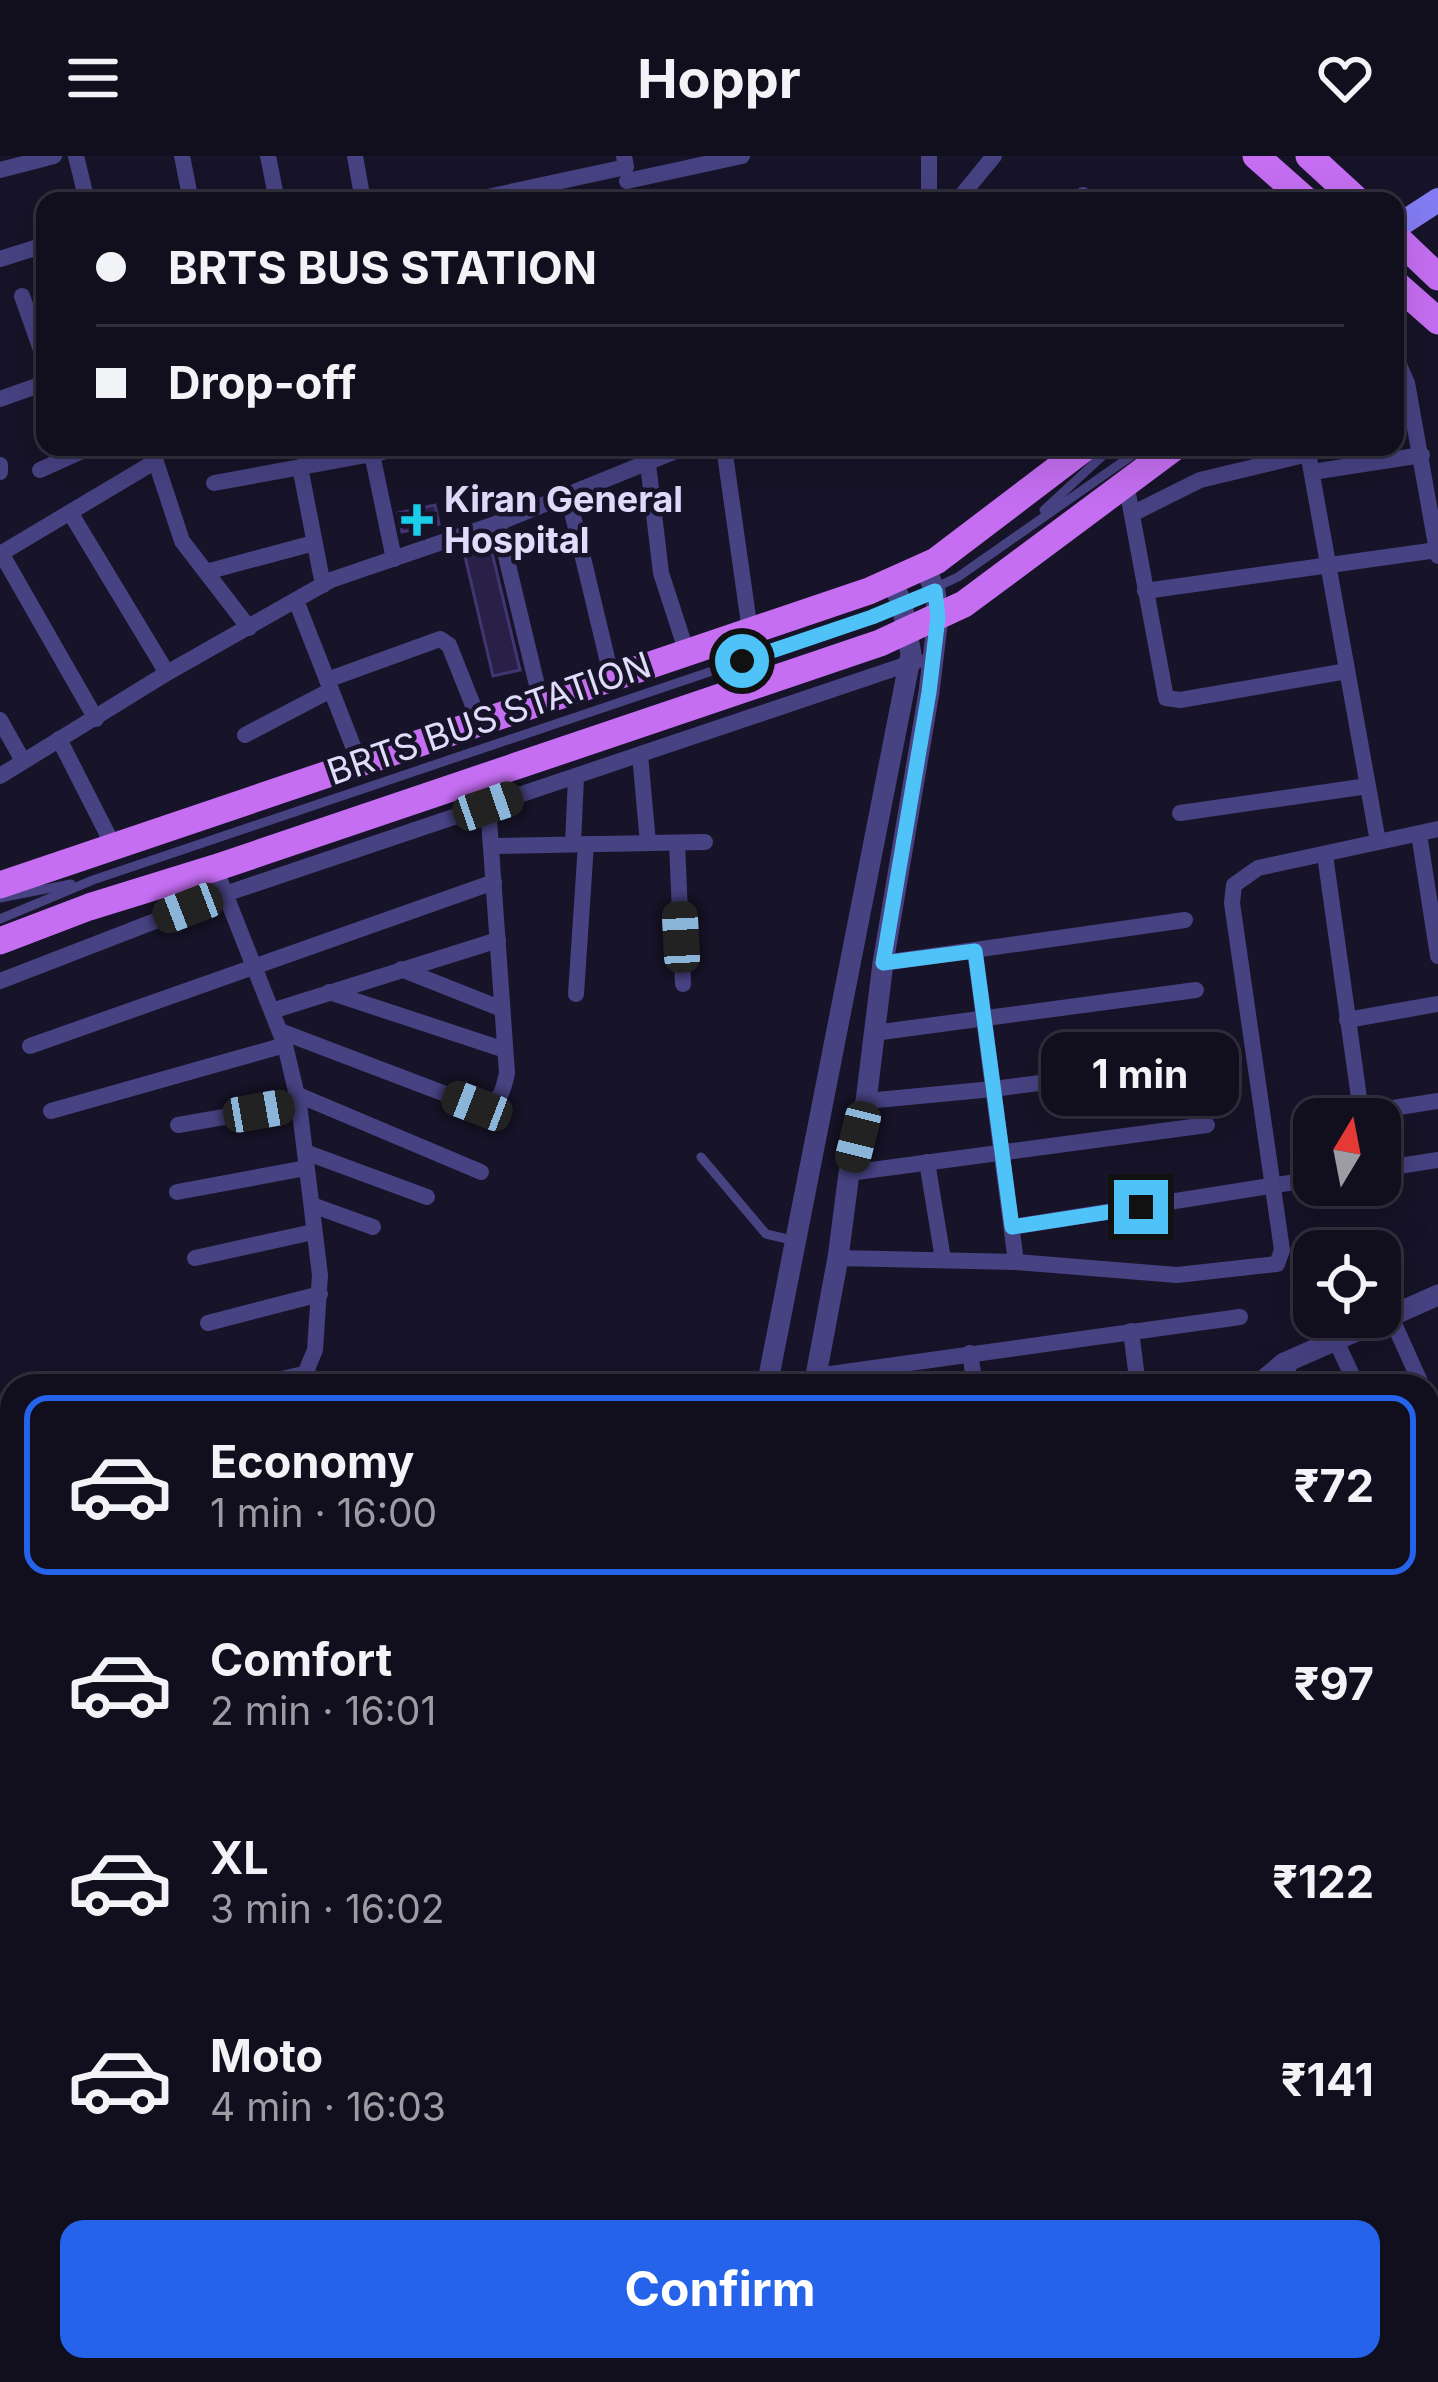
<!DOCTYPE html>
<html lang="en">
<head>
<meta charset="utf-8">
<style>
	:root { --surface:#110e1e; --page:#1a1727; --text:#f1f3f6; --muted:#9c9ca4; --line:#302e3c; --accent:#2563eb }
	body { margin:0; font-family:Inter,sans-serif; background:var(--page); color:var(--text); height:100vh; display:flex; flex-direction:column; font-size:45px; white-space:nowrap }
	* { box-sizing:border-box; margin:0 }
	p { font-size:39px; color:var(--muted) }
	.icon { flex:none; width:66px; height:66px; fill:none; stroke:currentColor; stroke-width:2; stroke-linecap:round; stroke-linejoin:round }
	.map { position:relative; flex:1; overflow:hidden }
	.details { position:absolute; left:0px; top:1218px; width:1440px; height:1008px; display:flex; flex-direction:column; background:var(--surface); border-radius:36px 36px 0 0; box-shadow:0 12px 48px #0002,0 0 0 3px var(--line) }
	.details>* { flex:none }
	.guide { position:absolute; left:36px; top:36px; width:1368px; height:264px; border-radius:24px; box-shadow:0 12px 48px #0002,0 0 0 3px var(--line); display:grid; align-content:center; height:264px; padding:0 60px; background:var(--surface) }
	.needle { width:78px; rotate:10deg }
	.buttons { position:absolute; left:1293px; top:942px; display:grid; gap:24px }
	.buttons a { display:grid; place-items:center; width:108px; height:108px; border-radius:24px; background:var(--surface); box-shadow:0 12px 48px #0002,0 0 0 3px var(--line); font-size:60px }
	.end { position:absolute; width:54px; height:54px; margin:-27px; border:15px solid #4fc3f7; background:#111; box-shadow:0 0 0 6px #111 }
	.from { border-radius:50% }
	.bubble { position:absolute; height:84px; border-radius:24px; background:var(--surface); box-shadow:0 12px 48px #0002,0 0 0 3px var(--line); font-size:39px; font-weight:700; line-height:84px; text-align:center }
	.car { position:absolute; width:36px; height:72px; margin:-36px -18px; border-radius:15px; box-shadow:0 0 9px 3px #0007; background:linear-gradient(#222 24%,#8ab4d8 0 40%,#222 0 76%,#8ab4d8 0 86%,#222 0) }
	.guide b { display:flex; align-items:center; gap:42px; height:114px; font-size:45px }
	.guide b+b { border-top:3px solid var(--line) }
	.guide i { width:30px; height:30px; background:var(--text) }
	ul { padding:21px 0 0; list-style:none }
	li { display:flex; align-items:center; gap:36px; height:180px; margin:0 24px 18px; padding:0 36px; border:6px solid transparent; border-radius:24px }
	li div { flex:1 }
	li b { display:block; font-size:45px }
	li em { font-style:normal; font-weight:700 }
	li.active { border-color:var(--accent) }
	li>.icon { width:108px; height:108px; stroke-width:1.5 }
	.button { display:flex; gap:24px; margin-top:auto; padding:24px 60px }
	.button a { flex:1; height:138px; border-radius:24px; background:var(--accent); color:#fff; font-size:48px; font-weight:700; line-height:138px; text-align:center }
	header { display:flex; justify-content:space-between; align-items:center; height:156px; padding:0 60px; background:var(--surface); font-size:54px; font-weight:700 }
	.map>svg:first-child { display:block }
</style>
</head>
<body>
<header><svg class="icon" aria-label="menu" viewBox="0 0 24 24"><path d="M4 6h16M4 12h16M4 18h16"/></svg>Hoppr<svg class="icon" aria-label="heart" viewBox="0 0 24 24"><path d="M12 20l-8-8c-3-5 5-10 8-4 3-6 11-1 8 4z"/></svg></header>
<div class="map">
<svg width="1438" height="2226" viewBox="0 0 1438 2226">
	<rect width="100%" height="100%" fill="#171328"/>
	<g fill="#292047" stroke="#433571" stroke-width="3">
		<path d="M 435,349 L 439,368 L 402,376 L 398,357 Z"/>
		<path d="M 489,384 L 520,514 L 493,520 L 463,392 Z"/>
	</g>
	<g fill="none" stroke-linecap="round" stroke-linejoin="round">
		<g stroke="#474282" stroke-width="9">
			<path d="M 1044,354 L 1112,291"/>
			<path d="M 0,742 L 71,728"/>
			<path d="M 0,763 L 93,724 L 872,461 L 958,421 L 1144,291"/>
			<path d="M 701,1001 L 766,1078 L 796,1085"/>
		</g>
		<g stroke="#474282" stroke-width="16">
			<path d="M 76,0 L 87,45"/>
			<path d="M 182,0 L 191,45"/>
			<path d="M 268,0 L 277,45"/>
			<path d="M 355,0 L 363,45"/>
			<path d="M 0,14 L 54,0"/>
			<path d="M 627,25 L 742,0"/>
			<path d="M 1083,39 L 1083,45"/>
			<path d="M 469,45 L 626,11 L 624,0"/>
			<path d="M 929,45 L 929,0"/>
			<path d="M 957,45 L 994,0"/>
			<path d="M 0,103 L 45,89"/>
			<path d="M 22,140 L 45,205"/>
			<path d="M 1395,200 L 1407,227 L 1438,400"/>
			<path d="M 0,243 L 45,227"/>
			<path d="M 151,291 L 182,385 L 249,472"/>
			<path d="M 724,291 L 750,475"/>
			<path d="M 1307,291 L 1378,686"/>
			<path d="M 372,298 L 394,403"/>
			<path d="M 648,308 L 661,417 L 687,497"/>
			<path d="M 0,309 L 0,316"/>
			<path d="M 300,311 L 323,429"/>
			<path d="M 40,314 L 91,291"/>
			<path d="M 1312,316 L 1422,299"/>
			<path d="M 214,327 L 410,291"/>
			<path d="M 1126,327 L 1166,542 L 1180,544 L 1347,515"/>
			<path d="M 568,339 L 612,523"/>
			<path d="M 71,358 L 167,517"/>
			<path d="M 1132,358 L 1200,324 L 1308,298"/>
			<path d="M 498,367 L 541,546"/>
			<path d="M 1,397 L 96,563"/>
			<path d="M 0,398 L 156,305"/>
			<path d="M 206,416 L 314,387"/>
			<path d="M 1145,435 L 1437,394"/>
			<path d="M 297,447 L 360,608"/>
			<path d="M 327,524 L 440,483 L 449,489 L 480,567"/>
			<path d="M 0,564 L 23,605"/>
			<path d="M 245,579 L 331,534"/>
			<path d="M 59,583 L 114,691"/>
			<path d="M 640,599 L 648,687"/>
			<path d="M 0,620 L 167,517 L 331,424 L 498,367 L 678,294"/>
			<path d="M 1180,657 L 1368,630"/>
			<path d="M 1419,678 L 1438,800"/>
			<path d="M 677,687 L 683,828"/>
			<path d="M 573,688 L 576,621"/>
			<path d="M 491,690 L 705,686"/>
			<path d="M 1325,699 L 1362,963"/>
			<path d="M 215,712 L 285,889 L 299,948 L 320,1119 L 315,1194 L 300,1230"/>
			<path d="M 975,795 L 1016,1106"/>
			<path d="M 883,807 L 1185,764"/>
			<path d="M 401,813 L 502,853"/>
			<path d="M 0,825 L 225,738 L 917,505"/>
			<path d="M 329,836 L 505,894"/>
			<path d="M 576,838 L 586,688"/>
			<path d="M 272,855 L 498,784"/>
			<path d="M 1347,864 L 1438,848"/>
			<path d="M 280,875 L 477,950 C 499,950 503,937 507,917 L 488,650"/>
			<path d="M 874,877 L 1196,834"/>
			<path d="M 30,890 L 494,726"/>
			<path d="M 296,938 L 481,1016"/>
			<path d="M 866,945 L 993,933 L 1201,906"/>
			<path d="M 51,955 L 285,889"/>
			<path d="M 1361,957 L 1438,945"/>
			<path d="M 178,969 L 299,948"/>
			<path d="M 305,996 L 427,1041"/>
			<path d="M 927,1006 L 943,1103"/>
			<path d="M 1380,1013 L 1438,1004"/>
			<path d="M 849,1017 L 1207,969"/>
			<path d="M 177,1036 L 306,1012"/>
			<path d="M 312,1049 L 373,1071"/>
			<path d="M 1012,1071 L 1314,1023"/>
			<path d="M 195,1102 L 313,1076"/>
			<path d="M 838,1102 L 1016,1106 L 1177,1119 L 1277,1108 L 1282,1094 L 1232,747 L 1234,729 L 1258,712 L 1438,673"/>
			<path d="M 1391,1161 L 1422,1230"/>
			<path d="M 208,1167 L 320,1138"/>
			<path d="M 1131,1175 L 1138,1230"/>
			<path d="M 1336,1185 L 1357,1230"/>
			<path d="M 970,1197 L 975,1230"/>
			<path d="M 1284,1207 L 1294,1230"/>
			<path d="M 816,1220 L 1240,1161"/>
			<path d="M 251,1230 L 308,1217"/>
			<path d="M 1428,1242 L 1438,1264"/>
			<path d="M 1428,1304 L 1438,1300"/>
			<path d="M 1428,1383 L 1438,1404"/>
			<path d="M 0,1400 L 12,1451"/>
			<path d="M 0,1656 L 12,1653"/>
			<path d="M 1428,1702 L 1438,1703"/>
			<path d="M 0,1754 L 12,1805"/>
			<path d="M 1428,1981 L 1438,1979"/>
			<path d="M 0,2052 L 12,2046"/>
			<path d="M 1428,2081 L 1438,2081"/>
			<path d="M 1400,2214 L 1400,2226"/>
			<path d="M 98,2226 L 112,2214"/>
			<path d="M 754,2226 L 756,2214"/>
			<path d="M 832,2226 L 833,2214"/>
			<path d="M 913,2226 L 914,2214"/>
			<path d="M 1048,2226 L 1050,2214"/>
		</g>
		<g stroke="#474282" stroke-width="21">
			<path d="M 767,1230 L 911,498 L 902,448 L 892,425"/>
			<path d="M 814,1230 L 838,1102 L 849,1017 L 866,945 L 883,807 L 929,536 L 938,461 L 935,435 L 925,411"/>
			<path d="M 1257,1230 L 1284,1207 L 1438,1139"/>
			<path d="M 581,2226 L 584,2214"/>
			<path d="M 629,2226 L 631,2214"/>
		</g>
		<path stroke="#837cf3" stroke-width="24" d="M 1395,72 L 1438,44"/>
		<g stroke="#c56ef2" stroke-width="27">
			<path d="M 1256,0 L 1307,45"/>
			<path d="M 1309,0 L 1358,45"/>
			<path d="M 1395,80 L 1438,121"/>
			<path d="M 1395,127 L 1438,165"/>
			<path d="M 0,729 L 869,435 L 936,405 L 1086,291"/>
			<path d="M 0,785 L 89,751 L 215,712 L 880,487 L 964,448 L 1175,291"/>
		</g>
	</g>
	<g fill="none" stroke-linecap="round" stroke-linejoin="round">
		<path stroke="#4fc3f7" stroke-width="15" d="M 742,505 L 872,461 L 935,435 L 938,461 L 929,536 L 883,807 L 975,795 L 1012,1071 L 1141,1051"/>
	</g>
	<path fill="#1aceea" stroke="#171328" stroke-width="4.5" d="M411 346h12v12h12v12h-12v12h-12v-12h-12v-12h12z"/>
	<g text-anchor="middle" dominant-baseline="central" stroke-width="9" stroke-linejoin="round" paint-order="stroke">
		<g font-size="36" font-weight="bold" fill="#e1dcfc" stroke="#171328" text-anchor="start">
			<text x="444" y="343">Kiran General<tspan x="444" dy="41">Hospital</tspan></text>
		</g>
		<g font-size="36" fill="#e1dcfc" stroke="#171328">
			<text transform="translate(489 562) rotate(-19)">BRTS BUS STATION</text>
		</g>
	</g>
</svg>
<div class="buttons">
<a><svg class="needle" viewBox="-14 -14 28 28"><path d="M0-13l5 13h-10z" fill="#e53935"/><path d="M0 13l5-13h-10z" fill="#9c9ca4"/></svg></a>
<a><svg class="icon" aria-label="locate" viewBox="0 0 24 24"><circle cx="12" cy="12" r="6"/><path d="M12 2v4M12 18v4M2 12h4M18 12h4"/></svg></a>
</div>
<i class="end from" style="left:742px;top:505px"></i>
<i class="end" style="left:1141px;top:1051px"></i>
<div class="bubble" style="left:1041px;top:876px;width:198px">1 min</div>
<i class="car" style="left:488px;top:650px;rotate:71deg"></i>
<i class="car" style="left:188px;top:752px;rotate:249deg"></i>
<i class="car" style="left:681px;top:781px;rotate:357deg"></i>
<i class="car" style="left:477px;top:950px;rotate:291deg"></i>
<i class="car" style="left:259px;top:955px;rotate:80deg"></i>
<i class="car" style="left:858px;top:981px;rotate:194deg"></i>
<div class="guide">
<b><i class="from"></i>BRTS BUS STATION</b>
<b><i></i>Drop-off</b>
</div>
<section class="details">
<ul>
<li class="active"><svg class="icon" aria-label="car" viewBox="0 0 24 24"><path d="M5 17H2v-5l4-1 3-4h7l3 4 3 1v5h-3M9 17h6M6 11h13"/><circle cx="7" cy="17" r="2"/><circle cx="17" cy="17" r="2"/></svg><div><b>Economy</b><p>1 min · 16:00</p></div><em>₹72</em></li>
<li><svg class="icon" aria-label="car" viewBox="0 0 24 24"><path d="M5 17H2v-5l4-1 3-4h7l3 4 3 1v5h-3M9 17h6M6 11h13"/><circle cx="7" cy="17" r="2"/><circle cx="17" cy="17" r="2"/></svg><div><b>Comfort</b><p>2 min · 16:01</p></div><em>₹97</em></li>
<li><svg class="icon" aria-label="car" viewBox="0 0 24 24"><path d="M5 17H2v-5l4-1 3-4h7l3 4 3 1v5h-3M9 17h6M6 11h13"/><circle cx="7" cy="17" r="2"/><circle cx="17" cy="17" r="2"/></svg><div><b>XL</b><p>3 min · 16:02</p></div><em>₹122</em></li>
<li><svg class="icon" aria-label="car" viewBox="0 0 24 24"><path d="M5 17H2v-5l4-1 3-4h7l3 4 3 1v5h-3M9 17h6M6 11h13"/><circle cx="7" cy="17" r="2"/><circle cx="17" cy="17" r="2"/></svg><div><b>Moto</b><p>4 min · 16:03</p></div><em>₹141</em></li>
</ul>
<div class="button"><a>Confirm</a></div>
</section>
</div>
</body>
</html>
